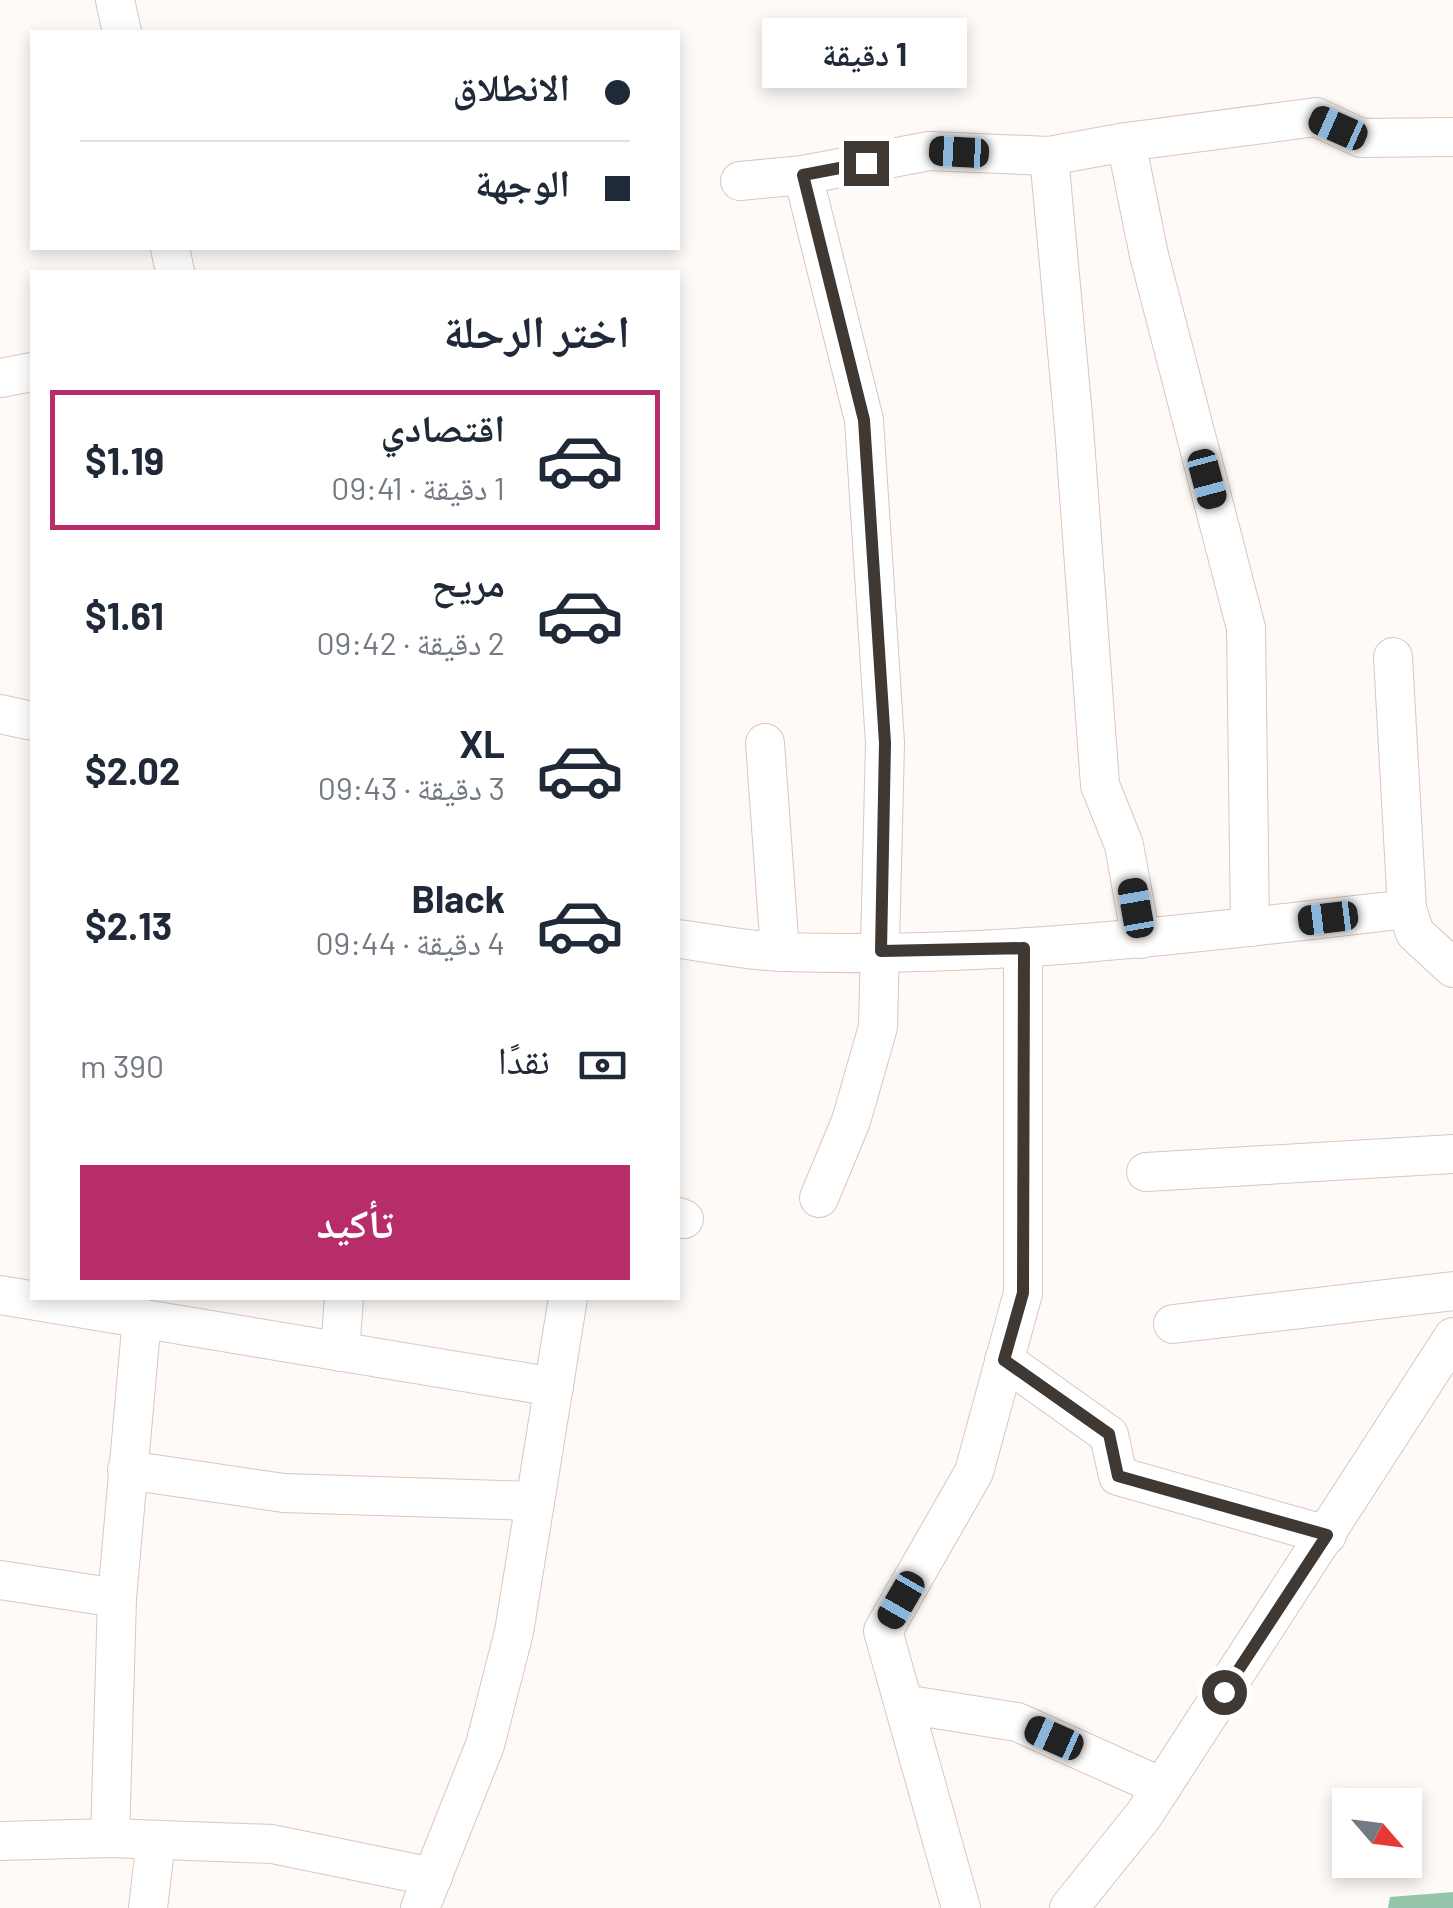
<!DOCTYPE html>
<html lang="ar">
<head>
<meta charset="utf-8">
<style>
	:root { --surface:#fff; --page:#f2f2f3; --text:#1f2937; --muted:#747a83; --line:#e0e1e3; --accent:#b72d69 }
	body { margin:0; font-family:Barlow,"Noto Naskh Arabic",sans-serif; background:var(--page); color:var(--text); direction:rtl; height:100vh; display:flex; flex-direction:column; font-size:38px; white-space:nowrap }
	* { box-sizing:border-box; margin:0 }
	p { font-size:32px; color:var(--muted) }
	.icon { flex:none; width:55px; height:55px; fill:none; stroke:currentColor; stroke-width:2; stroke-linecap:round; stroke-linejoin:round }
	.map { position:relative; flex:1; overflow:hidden; direction:ltr }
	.panel { position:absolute; left:30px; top:270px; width:650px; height:1030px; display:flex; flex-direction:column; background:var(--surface); border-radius:0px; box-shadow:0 5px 15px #0003; direction:rtl }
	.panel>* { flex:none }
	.banner { position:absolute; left:30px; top:30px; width:650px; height:220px; border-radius:0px; box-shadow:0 5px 15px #0003; direction:rtl; display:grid; align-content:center; height:220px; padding:0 50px; background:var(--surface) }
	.needle { width:65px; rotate:118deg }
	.buttons { position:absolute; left:1332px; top:1788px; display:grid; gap:20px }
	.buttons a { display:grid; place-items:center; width:90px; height:90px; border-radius:0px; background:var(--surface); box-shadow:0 5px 15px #0003; font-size:50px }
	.end { position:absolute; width:45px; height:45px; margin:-22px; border:12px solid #403833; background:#fff; box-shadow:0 0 0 5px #fff }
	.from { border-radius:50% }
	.bubble { position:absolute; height:70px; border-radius:0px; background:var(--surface); box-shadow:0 5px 15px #0003; font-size:32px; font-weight:700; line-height:70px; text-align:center; direction:rtl }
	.car { position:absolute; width:30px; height:60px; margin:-30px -15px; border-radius:12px; box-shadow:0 0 8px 2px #0007; background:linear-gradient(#222 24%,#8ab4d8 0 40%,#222 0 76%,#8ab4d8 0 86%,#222 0) }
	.banner b { display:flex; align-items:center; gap:35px; height:95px; font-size:38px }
	.banner b+b { border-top:2px solid var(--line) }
	.banner i { width:25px; height:25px; background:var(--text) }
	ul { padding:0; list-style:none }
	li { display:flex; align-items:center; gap:30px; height:140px; margin:0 20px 15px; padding:0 30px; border:5px solid transparent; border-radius:0px }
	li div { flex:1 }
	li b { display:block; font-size:38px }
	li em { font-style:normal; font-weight:700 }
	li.current { border-color:var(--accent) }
	li>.icon { width:90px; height:90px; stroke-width:1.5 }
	h2 { padding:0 50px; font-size:45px; line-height:120px }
	.pay { display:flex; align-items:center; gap:25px; height:110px; padding:0 50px; font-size:38px }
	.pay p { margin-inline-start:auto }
	.cta { display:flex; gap:20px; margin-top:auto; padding:20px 50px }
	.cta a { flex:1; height:115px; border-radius:0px; background:var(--accent); color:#fff; font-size:40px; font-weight:700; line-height:115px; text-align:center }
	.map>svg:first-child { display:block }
</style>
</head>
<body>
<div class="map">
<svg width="1453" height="1908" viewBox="0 0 1453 1908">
	<rect width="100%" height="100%" fill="#fefaf7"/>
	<path fill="#95c6ab" d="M 1453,1892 L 1453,1908 L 1388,1908 L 1390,1897 Z"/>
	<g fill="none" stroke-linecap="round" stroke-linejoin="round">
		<g stroke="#dbc7bb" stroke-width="40">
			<g id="street">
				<path d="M 115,0 L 122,32"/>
				<path d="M 1126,142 L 1149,255 L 1246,628 L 1250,927"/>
				<path d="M 1049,156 L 1074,427 L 1100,785 L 1124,845 L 1141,939"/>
				<path d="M 803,175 L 864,420 L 885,743 L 878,1027 L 851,1121 L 819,1198"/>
				<path d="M 740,181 L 803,175 L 929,151 L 1049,156 L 1126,142 L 1316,117 L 1361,138 L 1453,137"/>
				<path d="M 170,248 L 175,272"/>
				<path d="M 0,378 L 32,372"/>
				<path d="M 1393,657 L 1407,909 L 1415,933 L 1453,968"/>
				<path d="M 0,714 L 32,721"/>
				<path d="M 765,743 L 780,952"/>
				<path d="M 678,939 C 712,943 748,951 783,952 C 992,959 1200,933 1407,909"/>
				<path d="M 1146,1172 L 1453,1154"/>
				<path d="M 678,1217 L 684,1219"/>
				<path d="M 0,1295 L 554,1387"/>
				<path d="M 1173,1324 L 1453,1291"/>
				<path d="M 340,1352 L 344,1298"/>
				<path d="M 1004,1360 L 1109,1435 L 1118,1476 L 1327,1535"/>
				<path d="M 127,1470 L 284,1493 L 535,1501"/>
				<path d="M 0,1580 L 117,1598"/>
				<path d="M 904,1704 L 1017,1722 L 1162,1787"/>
				<path d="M 110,1838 L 117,1598 L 142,1318"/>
				<path d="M 0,1841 L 110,1838 L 272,1844 L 433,1877"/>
				<path d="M 148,1908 L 156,1840"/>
				<path d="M 420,1908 L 485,1745 L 514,1632 L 568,1298"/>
				<path d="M 961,1908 L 883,1631 L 974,1472 L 1023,1293 L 1023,948"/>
				<path d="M 1069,1908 L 1143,1816 L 1453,1337"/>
			</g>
		</g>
		<use href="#street" stroke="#fff" stroke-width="38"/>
	</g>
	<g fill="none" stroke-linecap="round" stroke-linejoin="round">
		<path stroke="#403833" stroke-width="12" d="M 866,163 L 803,175 L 864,420 L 885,743 L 881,951 L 1024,948 L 1023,1293 L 1004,1360 L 1109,1434 L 1118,1476 L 1327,1535 L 1224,1692"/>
	</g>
</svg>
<div class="buttons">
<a><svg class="needle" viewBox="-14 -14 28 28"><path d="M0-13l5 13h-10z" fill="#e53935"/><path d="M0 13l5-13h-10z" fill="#747a83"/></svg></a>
</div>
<i class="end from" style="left:1224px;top:1692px"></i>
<i class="end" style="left:866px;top:163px"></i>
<div class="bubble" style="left:762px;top:18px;width:205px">1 دقيقة</div>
<i class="car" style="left:1338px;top:128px;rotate:294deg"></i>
<i class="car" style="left:959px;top:152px;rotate:273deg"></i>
<i class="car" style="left:1207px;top:479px;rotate:165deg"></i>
<i class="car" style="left:1136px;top:908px;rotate:350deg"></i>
<i class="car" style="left:1328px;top:918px;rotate:263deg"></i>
<i class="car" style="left:901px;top:1600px;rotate:210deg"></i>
<i class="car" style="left:1054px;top:1738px;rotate:294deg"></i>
<div class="banner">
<b><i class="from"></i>الانطلاق</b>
<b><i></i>الوجهة</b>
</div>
<section class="panel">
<h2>اختر الرحلة</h2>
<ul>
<li class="current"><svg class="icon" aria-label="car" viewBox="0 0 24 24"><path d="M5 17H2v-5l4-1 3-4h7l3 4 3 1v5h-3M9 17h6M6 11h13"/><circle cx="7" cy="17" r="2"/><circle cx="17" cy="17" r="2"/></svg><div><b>اقتصادي</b><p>1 دقيقة · 09:41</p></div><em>$1.19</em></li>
<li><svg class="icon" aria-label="car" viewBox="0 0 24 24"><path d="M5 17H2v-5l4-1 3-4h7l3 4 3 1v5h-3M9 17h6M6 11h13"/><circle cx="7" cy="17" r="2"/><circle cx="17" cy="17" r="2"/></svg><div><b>مريح</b><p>2 دقيقة · 09:42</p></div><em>$1.61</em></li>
<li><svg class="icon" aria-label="car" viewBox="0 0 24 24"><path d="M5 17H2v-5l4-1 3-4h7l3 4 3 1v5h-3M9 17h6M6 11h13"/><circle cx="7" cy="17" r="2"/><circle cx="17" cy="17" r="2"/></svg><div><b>XL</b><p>3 دقيقة · 09:43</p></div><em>$2.02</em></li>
<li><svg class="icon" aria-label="car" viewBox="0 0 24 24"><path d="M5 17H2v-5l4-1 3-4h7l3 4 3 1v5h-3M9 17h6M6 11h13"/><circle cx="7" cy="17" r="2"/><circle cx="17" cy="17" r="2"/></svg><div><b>Black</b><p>4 دقيقة · 09:44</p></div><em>$2.13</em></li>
</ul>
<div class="pay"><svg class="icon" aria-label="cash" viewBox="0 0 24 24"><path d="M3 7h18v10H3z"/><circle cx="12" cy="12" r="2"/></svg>نقدًا<p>390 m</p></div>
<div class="cta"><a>تأكيد</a></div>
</section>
</div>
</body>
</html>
